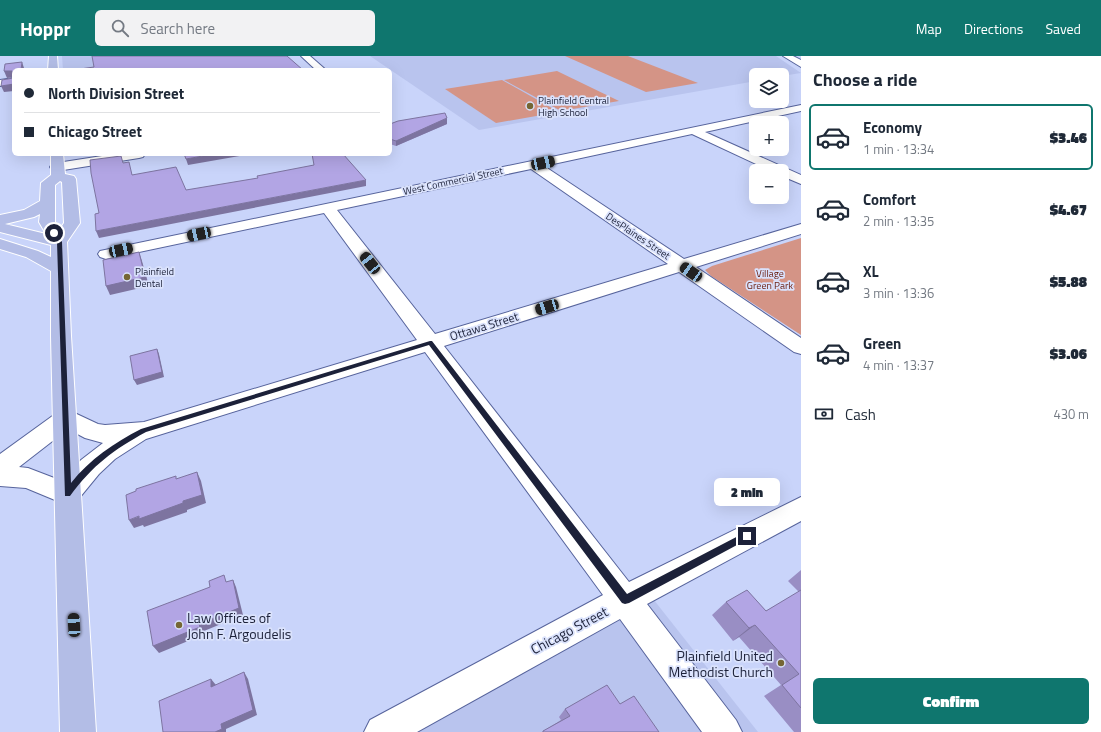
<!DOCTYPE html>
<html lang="en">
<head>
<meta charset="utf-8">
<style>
	:root { --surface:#fff; --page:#f2f2f3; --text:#1f2937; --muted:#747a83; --line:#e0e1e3; --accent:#0f766e }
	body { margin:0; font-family:"Titillium Web",sans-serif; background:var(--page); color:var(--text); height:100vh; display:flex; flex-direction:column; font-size:15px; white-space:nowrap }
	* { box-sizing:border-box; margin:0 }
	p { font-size:13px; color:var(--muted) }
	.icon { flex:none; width:22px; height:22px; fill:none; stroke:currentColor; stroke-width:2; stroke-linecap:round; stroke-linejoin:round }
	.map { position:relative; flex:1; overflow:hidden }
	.panel { display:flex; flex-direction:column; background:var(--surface); width:300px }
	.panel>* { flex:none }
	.banner { position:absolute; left:12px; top:12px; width:380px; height:88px; border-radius:6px; box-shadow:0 4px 16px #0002; display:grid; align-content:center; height:88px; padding:0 12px; background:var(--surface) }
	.tools { position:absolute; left:749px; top:12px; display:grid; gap:8px }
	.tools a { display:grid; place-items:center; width:40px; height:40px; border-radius:6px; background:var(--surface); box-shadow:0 4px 16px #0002; font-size:20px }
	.end { position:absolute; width:18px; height:18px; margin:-9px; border:5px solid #1c2139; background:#fff; box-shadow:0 0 0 2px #fff }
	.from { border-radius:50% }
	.bubble { position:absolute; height:28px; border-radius:6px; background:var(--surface); box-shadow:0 4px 16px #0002; font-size:13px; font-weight:800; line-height:28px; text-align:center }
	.car { position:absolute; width:12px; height:24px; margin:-12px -6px; border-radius:5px; box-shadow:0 0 3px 1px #0007; background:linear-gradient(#222 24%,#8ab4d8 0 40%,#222 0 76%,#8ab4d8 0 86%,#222 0) }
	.banner b { display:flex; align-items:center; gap:14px; height:38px; font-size:15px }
	.banner b+b { border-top:1px solid var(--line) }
	.banner i { width:10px; height:10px; background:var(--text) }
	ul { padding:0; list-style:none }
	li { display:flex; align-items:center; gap:12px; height:66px; margin:0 8px 6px; padding:0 4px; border:2px solid transparent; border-radius:6px }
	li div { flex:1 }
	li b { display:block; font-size:15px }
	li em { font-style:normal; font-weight:800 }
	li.selected { border-color:var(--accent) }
	li>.icon { width:36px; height:36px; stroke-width:1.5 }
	h2 { padding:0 12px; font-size:18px; line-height:48px }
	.pay { display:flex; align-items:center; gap:10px; height:44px; padding:0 12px; font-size:15px }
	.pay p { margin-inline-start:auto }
	.primary-button { display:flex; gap:8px; margin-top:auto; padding:8px 12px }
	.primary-button a { flex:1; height:46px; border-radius:6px; background:var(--accent); color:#fff; font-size:16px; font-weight:800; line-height:46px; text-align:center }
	header { display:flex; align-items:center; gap:24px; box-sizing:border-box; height:56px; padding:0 20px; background:var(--accent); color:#fff }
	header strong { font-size:19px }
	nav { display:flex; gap:22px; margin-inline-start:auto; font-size:14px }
	.search { width:280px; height:36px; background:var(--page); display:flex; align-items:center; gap:10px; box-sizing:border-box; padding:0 14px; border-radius:6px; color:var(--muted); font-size:15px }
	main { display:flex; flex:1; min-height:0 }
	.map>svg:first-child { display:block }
</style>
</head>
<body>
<header>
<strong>Hoppr</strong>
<div class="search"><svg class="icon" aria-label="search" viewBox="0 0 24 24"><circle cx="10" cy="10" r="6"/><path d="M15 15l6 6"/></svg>Search here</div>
<nav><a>Map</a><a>Directions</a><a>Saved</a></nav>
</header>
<main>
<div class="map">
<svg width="801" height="676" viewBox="0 0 801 676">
	<rect width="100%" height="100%" fill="#c9d4fa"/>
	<g fill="#b9c4ee">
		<path d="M 62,0 L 148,0 L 113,14 L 63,14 Z"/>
		<path d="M 370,0 L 776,0 L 801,17 L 782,20 L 782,19 L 756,19 L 756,25 L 479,74 Z"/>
		<path d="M 650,539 L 758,676 L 388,676 Z"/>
	</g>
	<g fill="#d49486">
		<path d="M 565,0 L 628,0 L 698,27 L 646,36 Z"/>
		<path d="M 557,15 L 619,45 L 561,55 L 504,24 Z"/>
		<path d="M 502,24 L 559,56 L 496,67 L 445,33 Z"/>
		<path d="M 801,182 L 801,279 L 711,220 L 705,214 L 712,210 Z"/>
	</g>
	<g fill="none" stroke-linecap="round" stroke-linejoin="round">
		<g stroke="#57649c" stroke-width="2">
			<g id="minor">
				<path d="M 301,0 L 310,0 L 326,14 L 316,14 Z"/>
				<path d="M 783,0 L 793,0 L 801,4 L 801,11 Z"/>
				<path d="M 14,22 L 14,28 L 0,30 L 0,24 Z"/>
				<path d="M 801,49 L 801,55 L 705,76 L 801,119 L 801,128 L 782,120 L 782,115 L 771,115 L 692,78 L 544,110 L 684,203 L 801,168 L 801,178 L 696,211 L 801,282 L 801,298 L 794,296 L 679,216 L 444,290 L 629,526 L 801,441 L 801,465 L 647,548 L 736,664 L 742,676 L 702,676 L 620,563 L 417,676 L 364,676 L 370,664 L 603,539 L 425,296 L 146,383 L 115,403 L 99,418 L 76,446 L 67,449 L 26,432 L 0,430 L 0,398 L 58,356 L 66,353 L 98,368 L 105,369 L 144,366 L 417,284 L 324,157 L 106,203 L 100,201 L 98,198 L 100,195 ZM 531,113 L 668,208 L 435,278 L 337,154 ZM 68,373 L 85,382 L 103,387 L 81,404 L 62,425 L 28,412 L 19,411 Z"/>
				<path d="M 115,98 L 145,98 L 143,101 L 139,102 L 57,115 L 52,114 L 50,111 L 52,108 L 57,107 Z"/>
			</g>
		</g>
		<g stroke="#fff" stroke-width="2">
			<g id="major">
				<path d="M 49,0 L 57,0 L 58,14 L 48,14 Z"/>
				<path d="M 51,98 L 63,98 L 65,118 L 74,120 L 76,123 L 80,167 L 67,186 L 71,280 L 96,676 L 60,676 L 51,280 L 51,215 L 26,201 L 0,193 L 0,183 L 38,195 L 51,201 L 51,189 L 0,176 L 0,159 L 24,154 L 40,145 L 41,127 L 51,119 ZM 60,125 L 62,126 L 64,167 L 59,174 L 55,166 L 55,129 ZM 40,158 L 39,166 L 46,178 L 5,168 L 34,161 Z"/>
			</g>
		</g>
		<use href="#minor" fill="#fff" fill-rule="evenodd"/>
		<use href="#major" fill="#b3bde6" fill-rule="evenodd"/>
	</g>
	<g fill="#998ec4">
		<path d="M 447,62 L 447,68 L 396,90 L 390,88 L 390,68 Z"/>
		<path d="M 801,514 L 801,676 L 794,676 L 764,640 L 781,629 L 739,581 L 733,585 L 712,559 L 726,546 L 766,555 L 799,536 L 788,525 Z"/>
		<path d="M 620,648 L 659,676 L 542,676 L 561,664 L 559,661 L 565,653 Z"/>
	</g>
	<g fill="#7d74a0">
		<path d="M 22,6 L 24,12 L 24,14 L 21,14 Z"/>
		<path d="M 4,15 L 12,15 L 14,21 L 7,22 Z"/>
		<path d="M 14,28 L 14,35 L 4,36 L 1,30 Z"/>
		<path d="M 447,62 L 447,68 L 396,90 L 396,85 Z"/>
		<path d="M 91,98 L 109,98 L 92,100 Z"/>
		<path d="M 214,98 L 251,98 L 188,109 L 186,103 Z"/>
		<path d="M 366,124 L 366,130 L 99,182 L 96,175 Z"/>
		<path d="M 139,196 L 142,205 L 149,230 L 110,239 L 106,230 Z"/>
		<path d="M 157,293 L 159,298 L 164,321 L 137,329 L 134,324 Z"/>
		<path d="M 197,416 L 201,425 L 206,447 L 187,454 L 187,456 L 144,471 L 143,469 L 134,472 L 129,464 L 183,445 Z"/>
		<path d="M 233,524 L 236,531 L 243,559 L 204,575 L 205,578 L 159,597 L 153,590 L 199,568 Z"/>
		<path d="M 755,569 L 739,581 L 733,585 L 749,572 Z"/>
		<path d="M 244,616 L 248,623 L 257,659 L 226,673 L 226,676 L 215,676 L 221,668 Z"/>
		<path d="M 211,623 L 216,629 L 216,637 L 211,631 Z"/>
	</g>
	<g fill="#b2a5e4" stroke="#7d74a0">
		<path d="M 92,0 L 287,0 L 303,14 L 80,14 L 80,13 L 94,11 Z"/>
		<path d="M 22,6 L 21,14 L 14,14 L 14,28 L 1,30 L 2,24 L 13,22 L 12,15 L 4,15 L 5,8 Z"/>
		<path d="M 445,57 L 447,62 L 396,85 L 390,83 L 390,68 L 398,65 Z"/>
		<path d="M 184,98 L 214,98 L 186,103 Z"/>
		<path d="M 312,98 L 343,98 L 366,124 L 96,175 L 95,158 L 99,157 L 91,117 L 90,104 L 121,100 L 123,107 L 129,106 L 132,119 L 176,111 L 186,134 L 258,122 L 257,120 L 314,109 Z"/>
		<path d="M 139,196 L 145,221 L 106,230 L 103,204 Z"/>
		<path d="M 157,293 L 162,316 L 134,324 L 130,300 Z"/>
		<path d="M 197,416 L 202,439 L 183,445 L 183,447 L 139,463 L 139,460 L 129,464 L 126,439 L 136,435 L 136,433 L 176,420 L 176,423 Z"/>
		<path d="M 224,519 L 226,526 L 233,524 L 239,552 L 199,568 L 200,571 L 153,590 L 147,555 L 210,531 L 209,525 Z"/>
		<path d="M 747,534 L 766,555 L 801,534 L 801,652 L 782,629 L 799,618 L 755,569 L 749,572 L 726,546 Z"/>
		<path d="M 244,616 L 253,654 L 221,668 L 222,673 L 215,676 L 163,676 L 159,645 L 211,623 L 211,631 Z"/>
		<path d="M 607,629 L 620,648 L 634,640 L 659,676 L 543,676 L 543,675 L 570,660 L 565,653 Z"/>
	</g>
	<path fill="#1c2139" d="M 53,176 L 56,176 L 62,186 L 71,427 C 90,403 114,387 141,373 L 430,285 L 432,285 L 627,538 L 744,477 L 747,476 L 751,480 L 750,482 L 629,547 L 625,548 L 622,547 L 429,289 L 146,376 C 113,394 93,409 70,440 L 65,440 L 57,186 Z"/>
	<g fill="#756634" stroke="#dae2fc" stroke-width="1.5">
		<circle cx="530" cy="50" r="4"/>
		<circle cx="127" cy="221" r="4"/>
		<circle cx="179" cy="569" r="4"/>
		<circle cx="781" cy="607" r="4"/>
	</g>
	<g text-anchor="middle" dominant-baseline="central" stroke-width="3.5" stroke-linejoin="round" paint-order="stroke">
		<g font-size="10" fill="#1c2139" stroke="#dae2fc" text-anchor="start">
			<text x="538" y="44">Plainfield Central<tspan x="538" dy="12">High School</tspan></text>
			<text x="135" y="215">Plainfield<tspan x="135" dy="12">Dental</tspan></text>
		</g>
		<g font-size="10" fill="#1c2139" stroke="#dae2fc">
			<text transform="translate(453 125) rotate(-12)">West Commercial Street</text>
			<text transform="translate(638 180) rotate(34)">DesPlaines Street</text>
		</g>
		<g font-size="10" fill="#6c2012" stroke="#dae2fc">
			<text x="770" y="217">Village<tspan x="770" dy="12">Green Park</tspan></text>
		</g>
		<g font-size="12" fill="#1c2139" stroke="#dae2fc">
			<text transform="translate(484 270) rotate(-17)">Ottawa Street</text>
		</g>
		<g font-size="14" fill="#1c2139" stroke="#dae2fc" text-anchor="start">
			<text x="187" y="561">Law Offices of<tspan x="187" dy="16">John F. Argoudelis</tspan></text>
			<text x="773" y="599" text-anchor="end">Plainfield United<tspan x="773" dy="16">Methodist Church</tspan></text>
		</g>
		<g font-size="14" fill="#1c2139" stroke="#dae2fc">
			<text transform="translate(569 574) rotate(-28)">Chicago Street</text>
		</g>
	</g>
</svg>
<div class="tools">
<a><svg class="icon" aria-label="layers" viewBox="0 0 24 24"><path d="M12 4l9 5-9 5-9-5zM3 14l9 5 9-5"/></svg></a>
<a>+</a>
<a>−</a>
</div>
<i class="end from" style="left:54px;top:177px"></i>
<i class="end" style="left:747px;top:480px"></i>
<div class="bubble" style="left:714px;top:422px;width:66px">2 min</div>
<i class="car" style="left:543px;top:107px;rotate:78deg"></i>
<i class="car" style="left:199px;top:178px;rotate:258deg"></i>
<i class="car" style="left:121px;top:194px;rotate:78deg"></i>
<i class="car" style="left:370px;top:207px;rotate:322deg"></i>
<i class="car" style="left:691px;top:216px;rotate:304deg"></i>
<i class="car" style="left:547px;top:251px;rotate:253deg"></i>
<i class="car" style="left:74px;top:569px;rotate:357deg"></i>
<div class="banner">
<b><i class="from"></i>North Division Street</b>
<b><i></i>Chicago Street</b>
</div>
</div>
<section class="panel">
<h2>Choose a ride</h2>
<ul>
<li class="selected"><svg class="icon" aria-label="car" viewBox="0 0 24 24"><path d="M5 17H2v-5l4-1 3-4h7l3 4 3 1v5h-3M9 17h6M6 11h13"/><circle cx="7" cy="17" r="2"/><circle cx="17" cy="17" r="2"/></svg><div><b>Economy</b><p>1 min · 13:34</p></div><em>$3.46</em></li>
<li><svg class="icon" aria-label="car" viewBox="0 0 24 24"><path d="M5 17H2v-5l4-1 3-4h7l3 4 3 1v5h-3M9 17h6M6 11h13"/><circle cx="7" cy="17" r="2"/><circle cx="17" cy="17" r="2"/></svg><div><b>Comfort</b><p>2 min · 13:35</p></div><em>$4.67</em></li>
<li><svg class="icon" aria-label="car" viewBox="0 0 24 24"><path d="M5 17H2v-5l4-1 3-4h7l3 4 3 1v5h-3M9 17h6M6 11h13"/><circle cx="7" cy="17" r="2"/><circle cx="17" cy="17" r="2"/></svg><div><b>XL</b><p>3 min · 13:36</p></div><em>$5.88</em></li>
<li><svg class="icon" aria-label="car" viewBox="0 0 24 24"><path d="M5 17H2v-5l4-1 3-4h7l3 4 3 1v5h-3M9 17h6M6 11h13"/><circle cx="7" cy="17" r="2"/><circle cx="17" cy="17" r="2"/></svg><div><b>Green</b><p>4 min · 13:37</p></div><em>$3.06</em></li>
</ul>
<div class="pay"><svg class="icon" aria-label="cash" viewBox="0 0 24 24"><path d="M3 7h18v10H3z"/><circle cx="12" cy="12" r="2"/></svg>Cash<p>430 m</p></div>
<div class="primary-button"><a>Confirm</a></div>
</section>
</main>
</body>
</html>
